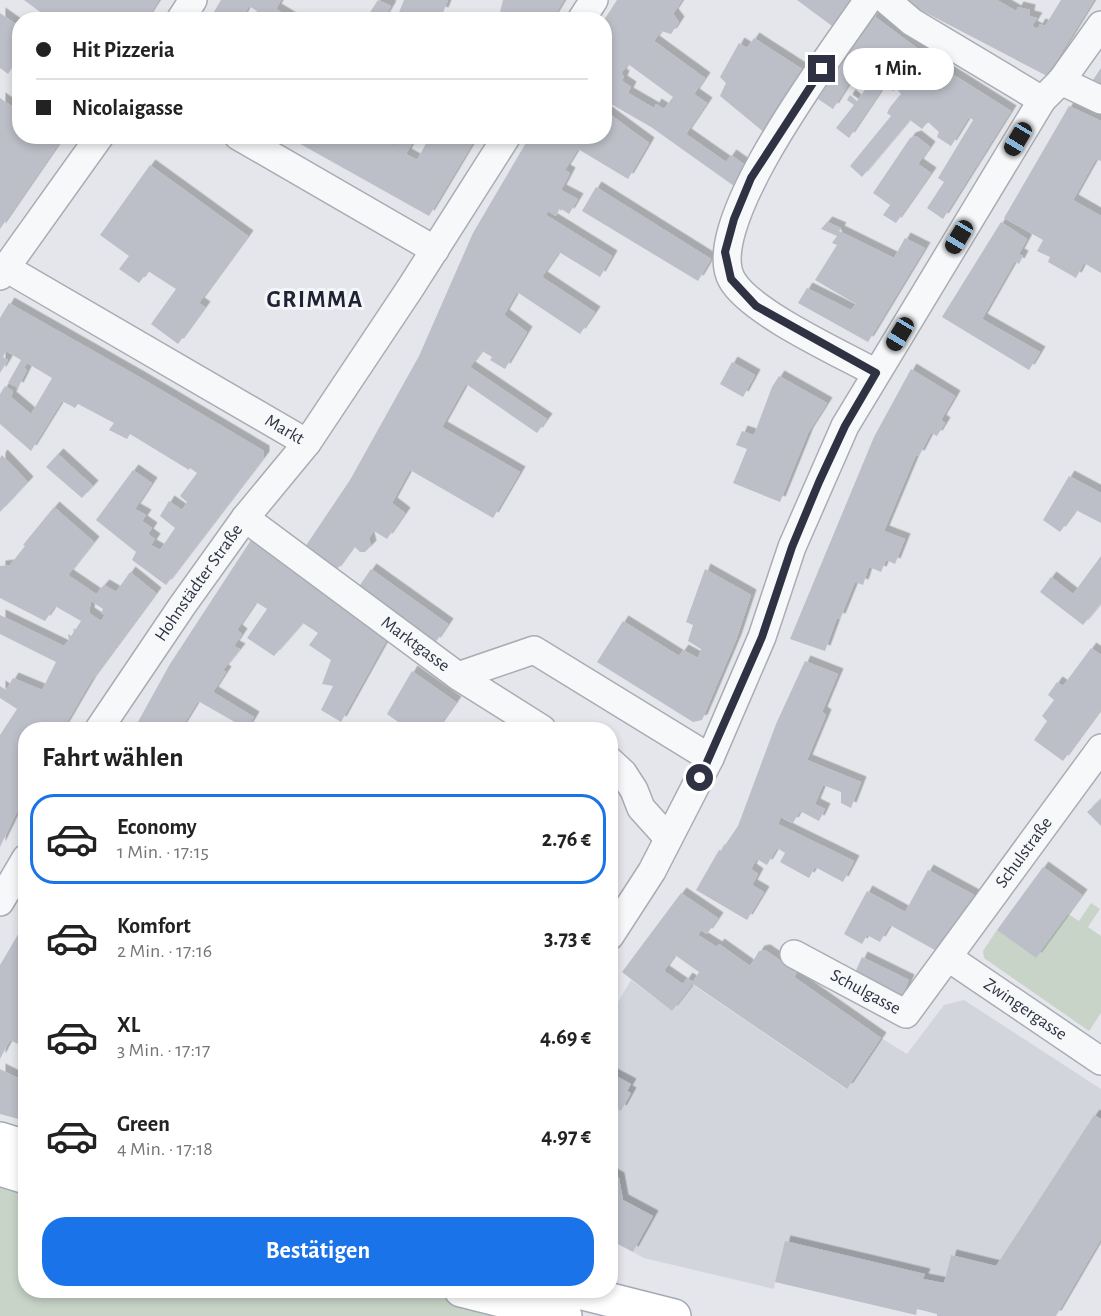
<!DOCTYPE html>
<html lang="de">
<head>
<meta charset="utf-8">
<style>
	:root { --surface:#fff; --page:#f6f6f6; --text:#222; --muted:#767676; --line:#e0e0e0; --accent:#1a73e8 }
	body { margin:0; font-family:"Alegreya Sans",sans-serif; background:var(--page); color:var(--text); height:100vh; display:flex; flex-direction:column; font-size:22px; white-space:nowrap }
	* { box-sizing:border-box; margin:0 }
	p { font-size:20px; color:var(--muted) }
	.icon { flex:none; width:33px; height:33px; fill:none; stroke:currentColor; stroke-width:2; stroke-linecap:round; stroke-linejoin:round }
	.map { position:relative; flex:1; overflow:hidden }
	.sheet { position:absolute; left:18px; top:722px; width:600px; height:576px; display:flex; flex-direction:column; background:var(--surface); border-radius:24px; box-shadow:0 3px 9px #0003 }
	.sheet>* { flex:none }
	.top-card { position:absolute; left:12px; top:12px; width:600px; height:132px; border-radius:24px; box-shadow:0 3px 9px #0003; display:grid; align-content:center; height:132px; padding:0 24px; background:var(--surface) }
	.end { position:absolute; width:27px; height:27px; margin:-14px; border:8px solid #2e3242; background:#fff; box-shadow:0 0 0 3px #fff }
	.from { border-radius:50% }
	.bubble { position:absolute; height:42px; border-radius:21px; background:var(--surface); box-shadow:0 3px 9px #0003; font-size:20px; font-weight:700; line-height:42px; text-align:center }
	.car { position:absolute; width:18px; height:36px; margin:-18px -9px; border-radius:8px; box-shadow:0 0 4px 2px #0007; background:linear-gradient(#222 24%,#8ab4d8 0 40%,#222 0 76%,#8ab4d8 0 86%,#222 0) }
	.top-card b { display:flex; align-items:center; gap:21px; height:57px; font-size:22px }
	.top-card b+b { border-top:2px solid var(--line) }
	.top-card i { width:15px; height:15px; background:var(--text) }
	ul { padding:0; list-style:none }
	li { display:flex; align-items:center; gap:18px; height:90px; margin:0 12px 9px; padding:0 12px; border:3px solid transparent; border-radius:24px }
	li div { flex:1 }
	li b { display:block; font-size:22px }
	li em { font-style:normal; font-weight:700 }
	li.active { border-color:var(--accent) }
	li>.icon { width:54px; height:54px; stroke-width:1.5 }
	h2 { padding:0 24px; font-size:27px; line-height:72px }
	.button { display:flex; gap:12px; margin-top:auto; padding:12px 24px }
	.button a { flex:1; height:69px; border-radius:24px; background:var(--accent); color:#fff; font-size:24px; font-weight:700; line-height:69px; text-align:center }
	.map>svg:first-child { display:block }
</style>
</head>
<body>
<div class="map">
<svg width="1101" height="1316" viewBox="0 0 1101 1316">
	<defs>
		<filter id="shadow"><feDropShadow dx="5.5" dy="-5.5" stdDeviation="0" flood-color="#0004"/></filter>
	</defs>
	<rect width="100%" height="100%" fill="#e5e6eb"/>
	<path fill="#d3d5dd" d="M 631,980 L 672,1011 L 692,984 L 846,1089 L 881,1038 L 907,1054 L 944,1005 L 964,1000 L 1101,1089 L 1101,1119 L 1094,1115 L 996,1266 L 951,1255 L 944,1283 L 923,1279 L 924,1274 L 775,1282 L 774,1289 L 644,1258 L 633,1252 L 653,1216 L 623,1200 L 619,1178 L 611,1173 L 611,1119 L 617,1108 L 622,1110 L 631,1093 L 627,1091 L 631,1084 L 611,1073 L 611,1014 Z"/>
	<g fill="#c8d4c7">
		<path d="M 1091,903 L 1100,909 L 1088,927 L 1101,936 L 1101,1013 L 1089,1031 L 984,958 L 983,951 L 997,930 L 1068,914 L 1079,921 Z"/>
		<path d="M 0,1178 L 25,1185 L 26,1290 L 423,1290 L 528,1316 L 0,1316 Z"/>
	</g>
	<g fill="#bcbfc7" fill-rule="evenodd" filter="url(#shadow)">
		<path d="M 24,0 L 159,0 L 146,20 L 51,20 Z"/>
		<path d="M 221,0 L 281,0 L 276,9 L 291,18 L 252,20 L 257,11 L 249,6 L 241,20 L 209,20 Z"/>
		<path d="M 378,0 L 391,6 L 383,20 L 365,20 Z"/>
		<path d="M 404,0 L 448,0 L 443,13 L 438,11 L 435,20 L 396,20 Z"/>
		<path d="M 503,0 L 564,0 L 552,20 L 498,20 Z"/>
		<path d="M 617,0 L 682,0 L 673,14 L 679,22 L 671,34 L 661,31 L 654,41 L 705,78 L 694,94 L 707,103 L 686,134 L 726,162 L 731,155 L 745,165 L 734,186 L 651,127 L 604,100 L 604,20 ZM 628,64 L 673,97 L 664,109 L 656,104 L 654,108 L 628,93 L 631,87 L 622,81 L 624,76 L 621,74 Z"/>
		<path d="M 797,0 L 851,0 L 832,26 Z"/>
		<path d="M 907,0 L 997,0 L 1016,11 L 1018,7 L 1030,10 L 1029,16 L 1037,18 L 1032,26 L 1037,29 L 1040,24 L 1045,26 L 1061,0 L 1094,0 L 1047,76 L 911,5 Z"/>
		<path d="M 0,13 L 20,27 L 20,69 L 14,65 L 8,74 L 0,68 Z"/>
		<path d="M 874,16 L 946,70 L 1011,111 L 943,219 L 927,208 L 944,182 L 938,178 L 973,120 L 969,117 L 951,146 L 937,137 L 939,132 L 928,122 L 922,129 L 910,120 L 862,177 L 850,166 L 891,116 L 887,113 L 890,107 L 901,94 L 896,88 L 894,91 L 891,90 L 893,88 L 880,79 L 878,82 L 884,86 L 849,138 L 836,128 L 854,105 L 847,100 L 850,95 L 857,101 L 883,64 L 868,54 L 833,109 L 818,99 L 856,42 L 854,41 Z"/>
		<path d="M 754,38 L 802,69 L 765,133 L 720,96 L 726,83 L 720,77 L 739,43 L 747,48 Z"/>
		<path d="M 1101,68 L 1101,84 L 1093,80 Z"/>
		<path d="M 0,98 L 20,112 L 20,136 L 64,136 L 0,229 Z"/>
		<path d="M 1069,106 L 1101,121 L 1101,161 L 1096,159 L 1073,200 L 1101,216 L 1101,273 L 1084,263 L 1076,278 L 1048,262 L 1050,257 L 1037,251 L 1043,240 L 1004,218 Z"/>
		<path d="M 604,110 L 649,143 L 628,179 L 578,149 L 565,170 L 570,173 L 561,190 L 578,199 L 569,214 L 560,208 L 556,216 L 548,211 L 546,215 L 612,256 L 600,277 L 559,252 L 542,277 L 595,312 L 580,334 L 517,292 L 504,315 L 527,332 L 505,369 L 490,360 L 492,357 L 482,351 L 470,367 L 547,419 L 537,433 L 466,384 L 442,427 L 520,472 L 493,518 L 410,470 L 392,503 L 405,513 L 387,539 L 374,531 L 369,538 L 371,546 L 365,552 L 360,552 L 354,546 L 335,572 L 303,550 L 350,480 L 419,356 L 473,233 L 530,136 L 604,136 Z"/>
		<path d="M 286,136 L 382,136 L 394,146 L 399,136 L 416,136 L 406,154 L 417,160 L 430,136 L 477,136 L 429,216 Z"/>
		<path d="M 916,136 L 930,147 L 918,164 L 931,173 L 896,223 L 883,215 L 890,205 L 873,193 L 910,138 Z"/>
		<path d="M 150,165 L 248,236 L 199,303 L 205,307 L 178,344 L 151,324 L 176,289 L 148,271 L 139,283 L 119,269 L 129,256 L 100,235 Z"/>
		<path d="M 596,187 L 711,259 L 698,281 L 582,211 Z"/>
		<path d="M 827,222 L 841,228 L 839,231 L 894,258 L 905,238 L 925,248 L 868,342 L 798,303 L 807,288 L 851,310 L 856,304 L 815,280 L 837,245 L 832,243 L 837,236 L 821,229 Z"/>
		<path d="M 1001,222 L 1027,239 L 1019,254 L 1023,256 L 1019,264 L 1015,261 L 982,319 L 1040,352 L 1029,370 L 942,317 Z"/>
		<path d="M 9,303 L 141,378 L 264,451 L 264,457 L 166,585 L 132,560 L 136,552 L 96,520 L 133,470 L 152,483 L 135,509 L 146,515 L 142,521 L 152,528 L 148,534 L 155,539 L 151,545 L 160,550 L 175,528 L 160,516 L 169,501 L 182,510 L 187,502 L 180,496 L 197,473 L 190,468 L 189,470 L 130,434 L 127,439 L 109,430 L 114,423 L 78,404 L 75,408 L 62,401 L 31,451 L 0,424 L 0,394 L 5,386 L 13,391 L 11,397 L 31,414 L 52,378 L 27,363 L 24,368 L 27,370 L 18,388 L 8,383 L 21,360 L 6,351 L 3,357 L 8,360 L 0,373 L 0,318 Z"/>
		<path d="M 732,362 L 755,375 L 743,397 L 720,384 Z"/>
		<path d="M 911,369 L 955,396 L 941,420 L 945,423 L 937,436 L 931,433 L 919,456 L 916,455 L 884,531 L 905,539 L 895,564 L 886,560 L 881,572 L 869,567 L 863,585 L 855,582 L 840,619 L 837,618 L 825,651 L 790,639 L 874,437 Z"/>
		<path d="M 779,376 L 827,403 L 808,433 L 780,502 L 733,483 L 747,449 L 736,445 L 742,431 L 754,435 L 772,387 Z"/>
		<path d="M 58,454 L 93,486 L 82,498 L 46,467 Z"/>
		<path d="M 2,455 L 28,482 L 0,512 L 0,458 Z"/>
		<path d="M 1069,476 L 1101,493 L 1101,523 L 1076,510 L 1060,532 L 1043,520 Z"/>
		<path d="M 54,507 L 94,542 L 68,575 L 96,594 L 104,585 L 116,592 L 130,572 L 156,593 L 91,681 L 63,729 L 26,729 L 26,793 L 0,847 L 0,735 L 17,709 L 0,698 L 0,686 L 6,690 L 13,678 L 42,690 L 56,662 L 0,634 L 0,615 L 64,646 L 69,640 L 68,634 L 71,636 L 81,621 L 55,606 L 45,621 L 0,598 L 0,566 L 10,565 L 25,546 L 23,545 ZM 91,601 L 103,609 L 101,613 L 105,615 L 101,621 L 89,613 Z"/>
		<path d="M 251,540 L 386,641 L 341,722 L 321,710 L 333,686 L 322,684 L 331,660 L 309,645 L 318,633 L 303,623 L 274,656 L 247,638 L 267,609 L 256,602 L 237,630 L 242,634 L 234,646 L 240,649 L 223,670 L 226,672 L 213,692 L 254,717 L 247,729 L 198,701 L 181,729 L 134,729 L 170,664 Z"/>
		<path d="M 1101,556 L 1101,603 L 1083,625 L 1040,592 L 1051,577 L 1073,594 Z"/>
		<path d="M 371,569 L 448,624 L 435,643 L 358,588 Z"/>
		<path d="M 705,569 L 751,595 L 736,640 L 702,720 L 693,722 L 597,662 L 623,621 L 679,656 L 683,650 L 698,658 L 701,649 L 688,641 L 693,625 L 686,622 Z"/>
		<path d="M 1091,648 L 1101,655 L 1101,709 L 1063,761 L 1034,740 L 1047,721 L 1042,716 L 1054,700 L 1048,695 L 1057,682 L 1063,686 Z"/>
		<path d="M 805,661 L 838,674 L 822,712 L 826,715 L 807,760 L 861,782 L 851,808 L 841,803 L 841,792 L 823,785 L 815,804 L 825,809 L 819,821 L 800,811 L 793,823 L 781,817 L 778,824 L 854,861 L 843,882 L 815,867 L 809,878 L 780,862 L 785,853 L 777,848 L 767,865 L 757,859 L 751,869 L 758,874 L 752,885 L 764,892 L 747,920 L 696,890 L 719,850 L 721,851 L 738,826 L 776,724 Z"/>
		<path d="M 412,671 L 456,702 L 437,729 L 408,729 L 387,714 Z"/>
		<path d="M 1101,799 L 1101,826 L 1087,812 Z"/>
		<path d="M 1043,867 L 1082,895 L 1036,958 L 997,930 Z"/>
		<path d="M 928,870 L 974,895 L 942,954 L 890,925 L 880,942 L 867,935 L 862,944 L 844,934 L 867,891 L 905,912 Z"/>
		<path d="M 681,893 L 718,918 L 707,934 L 701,930 L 698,935 L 717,947 L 719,944 L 750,966 L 759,951 L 765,950 L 797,972 L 794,977 L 881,1038 L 847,1089 L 693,984 L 672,1011 L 622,972 ZM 675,955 L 699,972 L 693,982 L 687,978 L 683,984 L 664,971 Z"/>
		<path d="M 26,921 L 26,1001 L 22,1008 L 26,1011 L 26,1048 L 10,1040 L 0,1059 L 0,965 Z"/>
		<path d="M 862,957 L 909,980 L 900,1000 L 853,977 Z"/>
		<path d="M 0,1069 L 26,1082 L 26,1121 L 0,1114 Z"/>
		<path d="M 610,1073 L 631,1084 L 627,1091 L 631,1093 L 621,1111 L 617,1108 L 610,1119 Z"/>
		<path d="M 1094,1115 L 1101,1119 L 1101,1239 L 1056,1316 L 937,1316 L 937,1314 L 917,1309 L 916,1315 L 775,1282 L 785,1241 L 925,1274 L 923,1279 L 944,1283 L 951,1255 L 996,1266 Z"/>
		<path d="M 610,1173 L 619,1178 L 623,1200 L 653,1216 L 633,1252 L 610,1240 Z"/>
	</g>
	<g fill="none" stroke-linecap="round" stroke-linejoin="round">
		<g stroke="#aaacb5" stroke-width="30">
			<g id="minor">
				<path d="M 868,0 C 835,49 700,225 732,280 C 751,313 840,353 876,373"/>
				<path d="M 886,0 L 912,22 L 1042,100"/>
				<path d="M 180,20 L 193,0"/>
				<path d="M 581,20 L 594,0"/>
				<path d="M 1061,81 L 1101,100"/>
				<path d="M 238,136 L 435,250"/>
				<path id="s1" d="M 6,268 L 307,443"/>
				<path d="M 0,276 L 100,136"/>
				<path id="s2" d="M 245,518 L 458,676 L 542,729"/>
				<path d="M 458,676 L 534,650 L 710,758"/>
				<path id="s3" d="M 99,729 L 182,606 L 245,518 L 307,443 L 411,287 L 507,136"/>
				<path d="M 610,761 L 623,773 L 634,790 L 641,808 L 668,838"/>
				<path d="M 0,902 L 26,858"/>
				<path d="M 610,936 L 652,871 L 710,758 L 762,637 L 792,547 L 845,426 L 1042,100 L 1061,81 L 1101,25"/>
				<path id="s4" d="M 794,954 L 906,1014 L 1101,748"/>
				<path id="s5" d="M 949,958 L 1101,1061"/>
			</g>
		</g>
		<g stroke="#a5a9b6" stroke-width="36">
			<g id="major">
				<path d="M 0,1139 L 26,1147"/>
				<path d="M 0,1169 L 26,1177"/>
				<path d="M 461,1290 L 565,1316"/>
				<path d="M 571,1290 L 674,1316"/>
			</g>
		</g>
		<use href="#minor" stroke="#f7f8fa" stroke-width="27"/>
		<use href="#major" stroke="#fff" stroke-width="33"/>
	</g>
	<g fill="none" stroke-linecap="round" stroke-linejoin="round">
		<path stroke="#2e3242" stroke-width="8" d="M 700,778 L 762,637 L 792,547 L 819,482 L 845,426 L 876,373 L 756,306 L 731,279 L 725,252 L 734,219 L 751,178 L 822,69"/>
	</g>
	<g text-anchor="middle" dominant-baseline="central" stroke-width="6" stroke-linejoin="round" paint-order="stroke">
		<g font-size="18" fill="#2e3242" stroke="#f4f5f8">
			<text stroke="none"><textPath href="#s1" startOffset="322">Markt</textPath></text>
			<text stroke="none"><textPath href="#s3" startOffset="177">Hohnstädter Straße</textPath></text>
			<text stroke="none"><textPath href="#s2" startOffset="212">Marktgasse</textPath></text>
			<text stroke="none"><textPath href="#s4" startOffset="327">Schulstraße</textPath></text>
			<text stroke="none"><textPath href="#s4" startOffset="81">Schulgasse</textPath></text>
			<text stroke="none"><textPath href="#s5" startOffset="92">Zwingergasse</textPath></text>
		</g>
		<g font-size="24" font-weight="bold" letter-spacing="1.5" fill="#202333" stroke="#f4f5f8">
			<text x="315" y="300">GRIMMA</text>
		</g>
	</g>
</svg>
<i class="end from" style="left:700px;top:778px"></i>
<i class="end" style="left:822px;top:69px"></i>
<div class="bubble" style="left:843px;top:48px;width:111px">1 Min.</div>
<i class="car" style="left:1018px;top:139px;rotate:211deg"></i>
<i class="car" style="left:959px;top:237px;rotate:211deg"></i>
<i class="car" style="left:900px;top:334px;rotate:211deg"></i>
<div class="top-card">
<b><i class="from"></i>Hit Pizzeria</b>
<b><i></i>Nicolaigasse</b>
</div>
<section class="sheet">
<h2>Fahrt wählen</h2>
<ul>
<li class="active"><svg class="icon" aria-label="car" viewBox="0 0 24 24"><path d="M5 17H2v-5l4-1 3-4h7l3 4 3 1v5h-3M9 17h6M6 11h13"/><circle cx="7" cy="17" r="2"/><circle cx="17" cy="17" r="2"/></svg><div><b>Economy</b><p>1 Min. · 17:15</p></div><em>2.76 €</em></li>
<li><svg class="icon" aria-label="car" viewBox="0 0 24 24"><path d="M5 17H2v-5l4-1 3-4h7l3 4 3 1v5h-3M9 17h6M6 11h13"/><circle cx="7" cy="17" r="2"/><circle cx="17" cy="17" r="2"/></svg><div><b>Komfort</b><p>2 Min. · 17:16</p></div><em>3.73 €</em></li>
<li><svg class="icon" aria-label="car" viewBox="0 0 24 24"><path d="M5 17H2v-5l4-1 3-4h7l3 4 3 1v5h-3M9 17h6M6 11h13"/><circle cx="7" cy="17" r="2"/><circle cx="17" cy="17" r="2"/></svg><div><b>XL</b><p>3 Min. · 17:17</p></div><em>4.69 €</em></li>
<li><svg class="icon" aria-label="car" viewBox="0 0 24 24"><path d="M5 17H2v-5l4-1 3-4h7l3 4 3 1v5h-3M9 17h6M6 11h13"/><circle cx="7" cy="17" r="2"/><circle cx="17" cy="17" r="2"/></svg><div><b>Green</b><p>4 Min. · 17:18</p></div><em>4.97 €</em></li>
</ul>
<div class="button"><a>Bestätigen</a></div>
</section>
</div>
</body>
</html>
